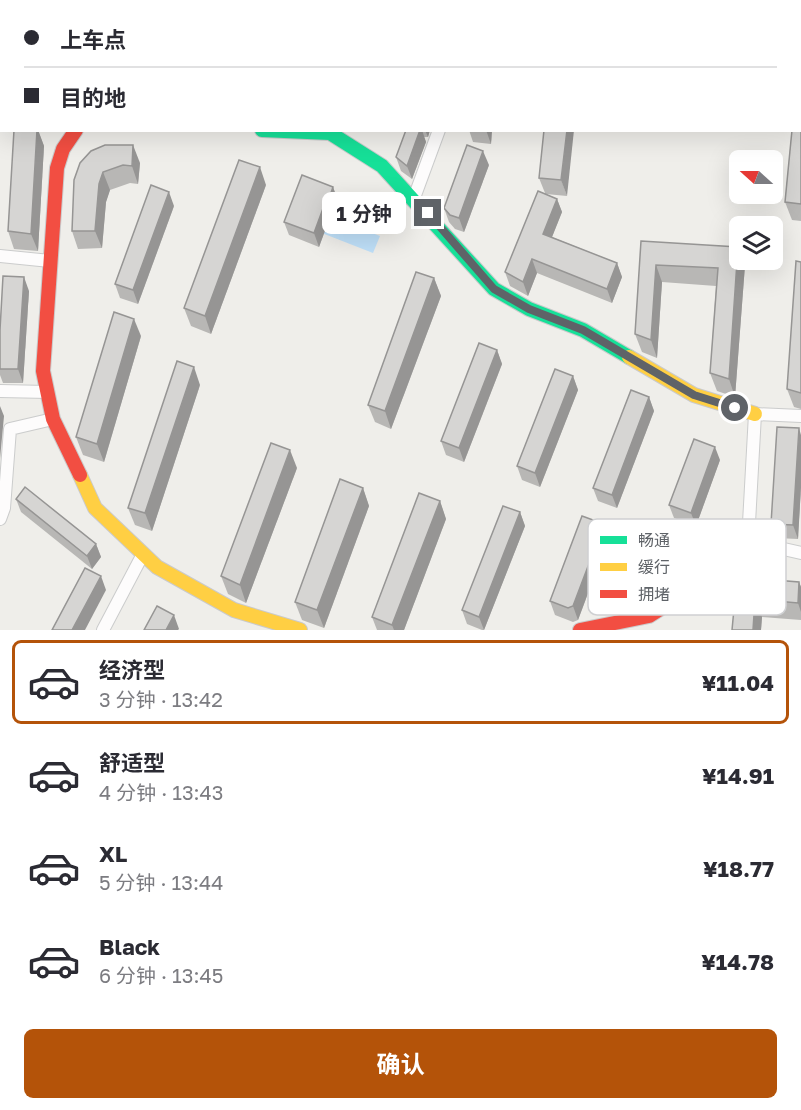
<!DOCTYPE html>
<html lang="zh">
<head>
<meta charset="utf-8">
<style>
	:root { --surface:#fff; --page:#f7f7f7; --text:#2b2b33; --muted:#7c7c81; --line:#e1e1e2; --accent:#b45309 }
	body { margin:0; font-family:"Golos Text","Noto Sans SC",sans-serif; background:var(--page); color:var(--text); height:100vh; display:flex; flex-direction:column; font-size:22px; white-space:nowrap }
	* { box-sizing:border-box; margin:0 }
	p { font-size:20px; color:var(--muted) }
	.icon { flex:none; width:33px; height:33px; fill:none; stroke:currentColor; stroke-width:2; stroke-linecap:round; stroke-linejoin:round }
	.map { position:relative; height:630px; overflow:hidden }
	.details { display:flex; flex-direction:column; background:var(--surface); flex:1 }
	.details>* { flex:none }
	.guide { position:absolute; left:0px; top:0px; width:801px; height:132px; box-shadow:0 6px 24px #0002; display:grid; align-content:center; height:132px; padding:0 24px; background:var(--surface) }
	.needle { width:39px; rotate:291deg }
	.controls { position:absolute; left:729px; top:150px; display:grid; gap:12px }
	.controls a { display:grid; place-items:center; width:54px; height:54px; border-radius:9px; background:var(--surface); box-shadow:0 6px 24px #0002; font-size:30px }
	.end { position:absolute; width:27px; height:27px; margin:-14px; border:8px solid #5f6368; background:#fff; box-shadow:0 0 0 3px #fff }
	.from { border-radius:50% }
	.bubble { position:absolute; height:42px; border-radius:9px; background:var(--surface); box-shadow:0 6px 24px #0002; font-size:20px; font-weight:700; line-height:42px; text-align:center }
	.guide b { display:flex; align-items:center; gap:21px; height:57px; font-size:22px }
	.guide b+b { border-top:2px solid var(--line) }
	.guide i { width:15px; height:15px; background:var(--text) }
	ul { padding:10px 0 0; list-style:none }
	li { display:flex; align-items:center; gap:18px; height:84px; margin:0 12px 9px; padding:0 12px; border:3px solid transparent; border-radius:9px }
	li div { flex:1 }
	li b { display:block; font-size:22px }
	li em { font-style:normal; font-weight:700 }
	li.selected { border-color:var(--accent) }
	li>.icon { width:54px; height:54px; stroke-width:1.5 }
	.primary-button { display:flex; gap:12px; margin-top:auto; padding:12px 24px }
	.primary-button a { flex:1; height:69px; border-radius:9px; background:var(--accent); color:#fff; font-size:24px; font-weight:700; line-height:69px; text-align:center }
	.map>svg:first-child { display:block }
</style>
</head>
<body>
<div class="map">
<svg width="801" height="630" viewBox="0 0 801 630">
	<rect width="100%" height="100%" fill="#efeeea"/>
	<path fill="#bfe0f9" d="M 315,211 L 380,236 L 373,253 L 309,228 Z"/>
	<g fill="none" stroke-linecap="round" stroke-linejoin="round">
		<g stroke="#cbcccc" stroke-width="14">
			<g id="street">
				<path d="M 452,2 L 452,0"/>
				<path d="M 0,109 L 2,110"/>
				<path d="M 414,198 L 439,130"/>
				<path d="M 0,256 L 50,261"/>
				<path d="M 0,391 L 48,392"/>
				<path d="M 801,416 L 755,414 L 748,541 L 801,553"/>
				<path d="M 0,519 L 4,508 L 10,429 L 53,419"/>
				<path d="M 103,630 L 143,554"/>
			</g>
		</g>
		<g stroke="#cacacb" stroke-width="16">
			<path id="fast" d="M 262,130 L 330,133 L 382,166 L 494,289 L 529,309 L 583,330 L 629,357"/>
		</g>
		<g stroke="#cacacb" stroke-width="16">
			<g id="slow">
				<path d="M 629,357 L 694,395 L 755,414"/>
				<path d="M 80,475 L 95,508 L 157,567 L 234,610 L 300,630"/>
			</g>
		</g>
		<g stroke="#cacacb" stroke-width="16">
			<g id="jam">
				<path d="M 76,130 L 63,149 L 57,168 L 43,371 L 53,419 L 80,475"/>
				<path d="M 580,630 L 649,616 L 710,577 L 748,541"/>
			</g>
		</g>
		<use href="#street" stroke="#fdfcfc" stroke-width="12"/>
		<use href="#fast" stroke="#16e098" stroke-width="14"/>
		<use href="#slow" stroke="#ffcf43" stroke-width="14"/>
		<use href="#jam" stroke="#f24e42" stroke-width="14"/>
	</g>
	<g fill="#b8b7b5">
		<path d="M 801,34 L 801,221 L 792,220 L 785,202 Z"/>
		<path d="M 14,130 L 38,130 L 44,146 L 38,251 L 14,249 L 8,231 Z"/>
		<path d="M 406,130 L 430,130 L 428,137 L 424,137 L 426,142 L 412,179 L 401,171 L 396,157 Z"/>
		<path d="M 469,130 L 492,130 L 491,144 L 473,142 Z"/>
		<path d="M 544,130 L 567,196 L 546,194 L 557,199 L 562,212 L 552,237 L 617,263 L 622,277 L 612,303 L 537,273 L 528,296 L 510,286 L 505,272 L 545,193 L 539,178 Z"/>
		<path d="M 80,163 L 140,163 L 138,184 L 130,183 L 110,190 L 106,202 L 102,248 L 78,249 L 72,231 Z"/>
		<path d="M 489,165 L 464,232 L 455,229 L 449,222 L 444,208 Z"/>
		<path d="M 266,185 L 211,334 L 191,326 L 184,308 Z"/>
		<path d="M 333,187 L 338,201 L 332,218 L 330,217 L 319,247 L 289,235 L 284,222 Z"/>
		<path d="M 174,206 L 138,304 L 120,298 L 115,284 Z"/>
		<path d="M 641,241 L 743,260 L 745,265 L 735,397 L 717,391 L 710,373 L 716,286 L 662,282 L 657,358 L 642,352 L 635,334 Z"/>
		<path d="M 801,262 L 801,409 L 794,407 L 787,389 Z"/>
		<path d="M 434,278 L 441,296 L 391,429 L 375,422 L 368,405 Z"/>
		<path d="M 29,291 L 23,383 L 3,383 L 0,375 L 0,330 Z"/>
		<path d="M 141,336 L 104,462 L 83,455 L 76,437 Z"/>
		<path d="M 497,350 L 502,364 L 464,462 L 446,455 L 441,441 Z"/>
		<path d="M 573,376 L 578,390 L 540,487 L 522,480 L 517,466 Z"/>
		<path d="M 200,385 L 152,531 L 135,525 L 128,508 Z"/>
		<path d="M 649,397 L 654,411 L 617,508 L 598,501 L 593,488 Z"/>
		<path d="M 801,435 L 801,487 L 798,539 L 776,538 L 771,524 Z"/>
		<path d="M 720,460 L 696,526 L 674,518 L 669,505 Z"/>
		<path d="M 297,468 L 246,603 L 228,594 L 221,576 Z"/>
		<path d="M 363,488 L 369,506 L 324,628 L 302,620 L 295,602 Z"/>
		<path d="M 16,499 L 96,544 L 101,557 L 92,569 L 21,512 Z"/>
		<path d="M 440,501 L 446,519 L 404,630 L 377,630 L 372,617 Z"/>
		<path d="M 520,512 L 525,526 L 484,630 L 482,630 L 467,624 L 462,610 Z"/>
		<path d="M 604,524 L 609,537 L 578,620 L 573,622 L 555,615 L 550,601 Z"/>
		<path d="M 737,577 L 799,582 L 801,587 L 801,620 L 762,617 L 761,630 L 732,630 Z"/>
	</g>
	<g fill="#969594">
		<rect x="40" y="0" width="8" height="2"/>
		<path d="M 37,130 L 38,130 L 44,146 L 38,251 L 31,234 Z"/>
		<path d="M 420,130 L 422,130 L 426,142 L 412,179 L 407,166 Z"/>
		<path d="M 425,130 L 430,130 L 428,137 Z"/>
		<path d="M 486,130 L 492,130 L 491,144 Z"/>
		<path d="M 567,130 L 574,130 L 567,196 L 561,180 Z"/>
		<path d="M 133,145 L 140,163 L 138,184 L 132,166 Z"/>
		<path d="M 483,151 L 489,165 L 464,232 L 459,218 Z"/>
		<path d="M 260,167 L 266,185 L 211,334 L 205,316 Z"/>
		<path d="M 103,172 L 110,190 L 106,202 L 102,248 L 95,231 L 99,184 Z"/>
		<path d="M 333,187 L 338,201 L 332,218 L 327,204 Z"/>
		<path d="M 169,192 L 174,206 L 138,304 L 133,290 Z"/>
		<path d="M 557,199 L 562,212 L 548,247 L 543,234 Z"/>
		<path d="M 325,203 L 330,217 L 319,247 L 314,233 Z"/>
		<path d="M 738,247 L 740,251 L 740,260 L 743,260 L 745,265 L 735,397 L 729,379 Z"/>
		<path d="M 532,259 L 537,273 L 528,296 L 523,282 Z"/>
		<path d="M 617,263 L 622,277 L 612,303 L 607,289 Z"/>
		<path d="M 656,265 L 662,282 L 657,358 L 651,340 Z"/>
		<path d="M 24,277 L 29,291 L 23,383 L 18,369 Z"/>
		<path d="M 434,278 L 441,296 L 391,429 L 385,411 Z"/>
		<path d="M 134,319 L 141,336 L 104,462 L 97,444 Z"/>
		<path d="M 497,350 L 502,364 L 464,462 L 459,448 Z"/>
		<path d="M 194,367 L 200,385 L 152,531 L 145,513 Z"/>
		<path d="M 573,376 L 578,390 L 540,487 L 535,473 Z"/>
		<path d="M 649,397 L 654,411 L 617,508 L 612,495 Z"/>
		<path d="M 0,406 L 4,416 L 0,459 Z"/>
		<path d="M 799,428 L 801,435 L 801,487 L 798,539 L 793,525 Z"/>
		<path d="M 715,447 L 720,460 L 696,526 L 691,513 Z"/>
		<path d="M 290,450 L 297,468 L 246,603 L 240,585 Z"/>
		<path d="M 363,488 L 369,506 L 324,628 L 317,610 Z"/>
		<path d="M 440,501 L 446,519 L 404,630 L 394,630 L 392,625 Z"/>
		<path d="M 520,512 L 525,526 L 484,630 L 479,617 Z"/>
		<path d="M 604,524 L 609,537 L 578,620 L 573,606 Z"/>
		<path d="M 96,544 L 101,557 L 92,569 L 87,556 Z"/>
		<path d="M 101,576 L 106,590 L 85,630 L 72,630 Z"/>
		<path d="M 799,582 L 801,587 L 801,612 L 798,603 Z"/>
		<path d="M 755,599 L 762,617 L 761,630 L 753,630 Z"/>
		<path d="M 174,615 L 179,629 L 178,630 L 166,630 Z"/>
	</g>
	<g fill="#d6d5d3" stroke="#969594" stroke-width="1.5">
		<rect x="15" y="0" width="25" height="2"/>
		<rect x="88" y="0" width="20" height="2"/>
		<path d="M 155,0 L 173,0 L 173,2 L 154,2 Z"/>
		<path d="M 232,0 L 249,0 L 249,2 L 231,2 Z"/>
		<rect x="303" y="0" width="22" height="2"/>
		<path d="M 327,0 L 435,0 L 435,2 L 347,2 Z"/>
		<rect x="479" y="0" width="23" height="2"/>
		<rect x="552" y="0" width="21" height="2"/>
		<rect x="706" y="0" width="61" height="2"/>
		<path d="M 800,34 L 801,34 L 801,204 L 785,202 L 792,130 L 800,130 Z"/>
		<path d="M 14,130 L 37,130 L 31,234 L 8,231 Z"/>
		<path d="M 406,130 L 420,130 L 407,166 L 396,157 Z"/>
		<path d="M 544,130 L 567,130 L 561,180 L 539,178 Z"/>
		<path d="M 105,145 L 133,145 L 132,166 L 123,165 L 103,172 L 99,184 L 95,231 L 72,231 L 74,180 L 80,163 L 91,151 Z"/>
		<path d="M 467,145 L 483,151 L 459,218 L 450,215 L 444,208 Z"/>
		<path d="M 239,160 L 260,167 L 205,316 L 184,308 Z"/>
		<path d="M 302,175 L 333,187 L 327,204 L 325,203 L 314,233 L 284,222 Z"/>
		<path d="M 151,185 L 169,192 L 133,290 L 115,284 Z"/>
		<path d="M 538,191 L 557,199 L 543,234 L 617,263 L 607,289 L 532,259 L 523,282 L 505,272 Z"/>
		<path d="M 641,241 L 738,247 L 729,379 L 710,373 L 718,268 L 656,265 L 651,340 L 635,334 Z"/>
		<path d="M 796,261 L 801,262 L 801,393 L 787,389 Z"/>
		<path d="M 416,272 L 434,278 L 385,411 L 368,405 Z"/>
		<path d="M 3,276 L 24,277 L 18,369 L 0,369 L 0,330 Z"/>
		<path d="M 114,312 L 134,319 L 97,444 L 76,437 Z"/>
		<path d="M 479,343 L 497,350 L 459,448 L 441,441 Z"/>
		<path d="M 177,361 L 194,367 L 145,513 L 128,508 Z"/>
		<path d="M 555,369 L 573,376 L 535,473 L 517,466 Z"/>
		<path d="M 631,390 L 649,397 L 612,495 L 593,488 Z"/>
		<path d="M 777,427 L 799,428 L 793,525 L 771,524 Z"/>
		<path d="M 694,439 L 715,447 L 691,513 L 669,505 Z"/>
		<path d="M 271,443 L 290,450 L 240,585 L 221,576 Z"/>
		<path d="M 340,479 L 363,488 L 317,610 L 295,602 Z"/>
		<path d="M 25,487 L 96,544 L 87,556 L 16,499 Z"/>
		<path d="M 419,493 L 440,501 L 392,625 L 372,617 Z"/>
		<path d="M 503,506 L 520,512 L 479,617 L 462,610 Z"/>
		<path d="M 582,516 L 604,524 L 573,606 L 568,608 L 550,601 Z"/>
		<path d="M 85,568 L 101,576 L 72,630 L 52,630 Z"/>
		<path d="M 737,577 L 799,582 L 798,603 L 755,599 L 753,630 L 732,630 Z"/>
		<path d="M 157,606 L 174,615 L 166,630 L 144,630 Z"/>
	</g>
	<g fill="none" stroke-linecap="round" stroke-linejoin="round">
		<path stroke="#5f6368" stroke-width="8" d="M 428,213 L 494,289 L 529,309 L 583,330 L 694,395 L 735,408"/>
	</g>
	<rect x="588" y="519" width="198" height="96" rx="9" fill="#fff" stroke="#cfd0d2" stroke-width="1.5"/>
	<rect x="600" y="536" width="27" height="8" fill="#16e098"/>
	<rect x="600" y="563" width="27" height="8" fill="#ffcf43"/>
	<rect x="600" y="590" width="27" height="8" fill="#f24e42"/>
	<g font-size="16" fill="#5f6368">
		<text x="638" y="546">畅通</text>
		<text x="638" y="573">缓行</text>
		<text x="638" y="600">拥堵</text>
	</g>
</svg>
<div class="controls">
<a><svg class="needle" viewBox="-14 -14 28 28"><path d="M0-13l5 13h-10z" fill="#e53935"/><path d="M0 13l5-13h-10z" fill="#7c7c81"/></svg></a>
<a><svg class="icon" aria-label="layers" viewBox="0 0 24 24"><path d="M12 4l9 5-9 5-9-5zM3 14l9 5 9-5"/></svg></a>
</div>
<i class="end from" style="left:735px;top:408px"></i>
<i class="end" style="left:428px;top:213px"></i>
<div class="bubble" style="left:322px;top:192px;width:84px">1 分钟</div>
<div class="guide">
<b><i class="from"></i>上车点</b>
<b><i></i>目的地</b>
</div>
</div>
<section class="details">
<ul>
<li class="selected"><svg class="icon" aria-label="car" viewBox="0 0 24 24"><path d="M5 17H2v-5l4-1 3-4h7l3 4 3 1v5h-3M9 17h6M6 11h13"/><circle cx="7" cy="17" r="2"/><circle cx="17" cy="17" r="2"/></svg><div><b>经济型</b><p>3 分钟 · 13:42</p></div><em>¥11.04</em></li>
<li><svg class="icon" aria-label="car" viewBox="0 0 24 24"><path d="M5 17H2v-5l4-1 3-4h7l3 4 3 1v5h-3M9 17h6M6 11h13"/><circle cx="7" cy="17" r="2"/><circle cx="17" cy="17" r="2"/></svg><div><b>舒适型</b><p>4 分钟 · 13:43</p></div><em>¥14.91</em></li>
<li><svg class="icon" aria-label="car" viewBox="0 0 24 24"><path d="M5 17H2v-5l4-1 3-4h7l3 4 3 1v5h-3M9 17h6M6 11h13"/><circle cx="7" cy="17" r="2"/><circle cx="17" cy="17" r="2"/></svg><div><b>XL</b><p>5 分钟 · 13:44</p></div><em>¥18.77</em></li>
<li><svg class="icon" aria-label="car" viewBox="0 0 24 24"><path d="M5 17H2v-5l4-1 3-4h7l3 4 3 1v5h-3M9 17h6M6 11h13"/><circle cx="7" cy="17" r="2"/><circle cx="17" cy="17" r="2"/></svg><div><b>Black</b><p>6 分钟 · 13:45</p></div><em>¥14.78</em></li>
</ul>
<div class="primary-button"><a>确认</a></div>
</section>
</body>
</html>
